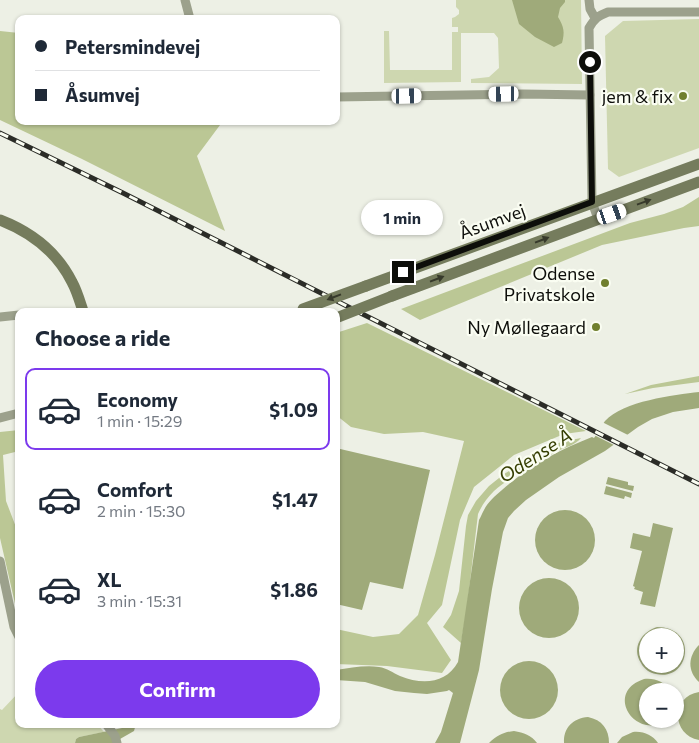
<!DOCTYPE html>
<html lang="en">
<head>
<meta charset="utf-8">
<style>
	:root { --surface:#fff; --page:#f2f2f3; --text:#1f2937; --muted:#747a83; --line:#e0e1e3; --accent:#7c3aed }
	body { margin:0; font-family:Commissioner,sans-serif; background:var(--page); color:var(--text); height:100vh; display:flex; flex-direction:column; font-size:19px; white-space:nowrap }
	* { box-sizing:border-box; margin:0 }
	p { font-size:16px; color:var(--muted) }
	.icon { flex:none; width:28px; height:28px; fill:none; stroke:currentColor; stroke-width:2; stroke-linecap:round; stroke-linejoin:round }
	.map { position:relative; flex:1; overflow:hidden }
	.panel { position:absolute; left:15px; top:308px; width:325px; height:420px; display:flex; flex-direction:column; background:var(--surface); border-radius:10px; box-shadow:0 1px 4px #0004 }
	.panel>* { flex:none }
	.guide { position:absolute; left:15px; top:15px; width:325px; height:110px; border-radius:10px; box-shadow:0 1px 4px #0004; display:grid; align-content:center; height:110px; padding:0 20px; background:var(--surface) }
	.fabs { position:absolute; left:639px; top:628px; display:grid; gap:10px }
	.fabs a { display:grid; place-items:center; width:45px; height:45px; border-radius:50%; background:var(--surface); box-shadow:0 1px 4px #0004; font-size:25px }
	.end { position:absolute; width:22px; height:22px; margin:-11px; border:6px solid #0d0e0a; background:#fff; box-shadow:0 0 0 2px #fff }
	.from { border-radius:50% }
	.bubble { position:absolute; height:35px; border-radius:18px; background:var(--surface); box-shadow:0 1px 4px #0004; font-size:16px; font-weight:700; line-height:35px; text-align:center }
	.car { position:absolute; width:15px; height:30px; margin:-15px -8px; border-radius:6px; box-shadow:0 0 4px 1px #0007; background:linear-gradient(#fff 24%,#345 0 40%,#fff 0 76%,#345 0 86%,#fff 0) }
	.guide b { display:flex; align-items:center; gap:18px; height:48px; font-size:19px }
	.guide b+b { border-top:1px solid var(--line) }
	.guide i { width:12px; height:12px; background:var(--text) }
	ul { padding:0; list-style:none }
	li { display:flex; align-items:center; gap:15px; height:82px; margin:0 10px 8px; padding:0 10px; border:2px solid transparent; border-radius:10px }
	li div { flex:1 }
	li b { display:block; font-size:19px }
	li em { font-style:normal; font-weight:700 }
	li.active { border-color:var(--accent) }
	li>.icon { width:45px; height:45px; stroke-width:1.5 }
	h2 { padding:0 20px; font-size:22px; line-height:60px }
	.button { display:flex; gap:10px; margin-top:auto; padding:10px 20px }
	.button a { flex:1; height:58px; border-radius:30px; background:var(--accent); color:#fff; font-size:20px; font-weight:700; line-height:58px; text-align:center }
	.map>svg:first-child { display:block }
</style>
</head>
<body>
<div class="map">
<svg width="699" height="743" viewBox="0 0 699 743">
	<rect width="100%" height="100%" fill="#edf0e5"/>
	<g fill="#ced7b0">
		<path d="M 456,0 L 581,0 L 582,84 L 471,83 L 471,79 L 489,77 L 499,68 L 498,38 L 494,33 L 461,33 L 461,82 L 384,83 L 384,31 L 389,31 L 390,70 L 452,70 L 452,32 L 458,32 L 458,27 L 452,27 L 452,18 L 455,17 L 459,14 L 459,10 L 456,7 Z"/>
		<path d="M 699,19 L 699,148 L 619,177 L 608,169 L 605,36 L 623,21 Z"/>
		<path d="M 19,692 L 19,724 L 97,724 L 104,732 L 79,737 L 76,739 L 75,743 L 0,743 L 0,709 L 2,710 Z"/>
	</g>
	<g fill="#bbc795">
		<path d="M 0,31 L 19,33 L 19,121 L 239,121 L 237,125 L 220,125 L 197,156 L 225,231 L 82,159 L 0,120 Z"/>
		<path d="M 699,197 L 699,226 L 684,228 L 602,245 L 420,320 L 401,309 L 630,223 L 664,214 L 683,207 Z"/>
		<path d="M 367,323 L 586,431 L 564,434 L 514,455 L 474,487 L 460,520 L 442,605 L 427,623 L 451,660 L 442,673 L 387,666 L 336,664 L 336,629 L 373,637 L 399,634 L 418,615 L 435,555 L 464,441 L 423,432 L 384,434 L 351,427 L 336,415 L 336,333 Z"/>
		<path d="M 699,376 L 699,382 L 653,388 L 625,394 L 651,385 Z"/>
		<path d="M 19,430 L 19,451 L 3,455 L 6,501 L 19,535 L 19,621 L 0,538 L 0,432 Z"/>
		<path d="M 581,438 C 575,445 566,447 558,451 C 537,463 512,475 494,491 C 487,498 482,505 478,514 L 467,607 L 461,643 L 443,627 L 451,615 L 459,591 L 466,526 L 468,515 L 476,501 L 489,486 L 504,474 L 552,446 L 561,442 Z"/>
	</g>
	<g fill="#9faa7a" fill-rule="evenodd">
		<path d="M 512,0 L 565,0 L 565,2 L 560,8 L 558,17 C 564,27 565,32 562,43 L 554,47 L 535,37 L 519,24 Z"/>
		<path d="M 699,392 L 699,408 L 673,412 L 652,419 L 638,427 L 605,451 L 559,477 L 526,500 L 514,511 L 508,518 L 503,532 L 492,589 L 479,670 L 460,743 L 435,743 L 441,732 L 453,693 L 449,690 L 447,691 L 427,694 L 414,693 L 395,691 L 365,682 L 336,680 L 336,670 C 350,668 365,665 379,667 C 387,668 393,673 400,676 C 422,685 446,684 458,662 L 479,520 C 481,517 482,513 484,510 C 488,502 495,496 502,490 C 529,466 559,450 592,437 L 594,438 C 598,433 601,426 605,421 C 623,401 674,395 699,392 Z"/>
		<path d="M 336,448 L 430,470 L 403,589 L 370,582 L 362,610 L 336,604 Z"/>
		<path d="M 608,477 L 628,482 L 628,485 L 634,486 L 633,491 L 606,484 Z"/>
		<path d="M 606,486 L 632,493 L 631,498 L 625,496 L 624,499 L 604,494 Z"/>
		<circle cx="565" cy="540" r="30"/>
		<path d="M 653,523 L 673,528 L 655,607 L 640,604 L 643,592 L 634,589 L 635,587 L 633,586 L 642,551 L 630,548 L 633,533 L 650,537 Z"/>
		<circle cx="549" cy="608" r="30"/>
		<path d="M 657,627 C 699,627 690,682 656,674 C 650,673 644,669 641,663 C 631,647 642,632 657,627 ZM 648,636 L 675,636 L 675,664 L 648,664 Z"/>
		<path d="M 699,645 L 699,682 C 687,671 688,656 699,645 Z"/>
		<circle cx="529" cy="690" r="29"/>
		<path d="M 644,679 C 656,678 664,682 671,691 L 648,691 L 648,719 L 668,719 C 638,743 602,693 644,679 Z"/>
		<path d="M 699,692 L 699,740 C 671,735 671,696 699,692 Z"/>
		<path d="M 588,717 C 602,720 609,729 609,743 L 564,743 C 563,728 573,718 588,717 Z"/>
		<path d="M 132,724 L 136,724 L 134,731 L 113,743 L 75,743 L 76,739 L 79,737 L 122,728 Z"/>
		<path d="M 514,731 C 524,733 531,735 537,743 L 489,743 C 497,735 504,732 514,731 Z"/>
		<path d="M 633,732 C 644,731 652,735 658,743 L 617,743 L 622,737 Z"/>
	</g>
	<path fill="#edf0e5" d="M 602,422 L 630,436 L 616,446 L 594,435 Z"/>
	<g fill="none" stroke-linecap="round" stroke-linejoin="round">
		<g stroke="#9ca18c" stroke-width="9">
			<path d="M 185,0 L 190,19"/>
			<path d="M 589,0 L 590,9 L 595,18"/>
			<path d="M 336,97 L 523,94 L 590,95"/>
			<path d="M 598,219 L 592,202 L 589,28 C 594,19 598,16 608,12 L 699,12"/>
			<path d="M 0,317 L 19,315"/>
			<path d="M 0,418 L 19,413"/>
			<path d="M 0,561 L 14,627 L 19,637"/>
			<path d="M 106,724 L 115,736 L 117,743"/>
		</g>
		<g stroke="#757c5d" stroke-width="11">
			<path d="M 0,220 C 31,232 57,252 72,282 C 77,291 80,302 83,311"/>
			<path d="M 366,286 L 699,164"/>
			<path d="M 392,296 L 699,182"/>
		</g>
		<g stroke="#2b2c27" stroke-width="5">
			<path id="rail" d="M 0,133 L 123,193 L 699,484"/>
		</g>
		<use href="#rail" stroke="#fafdf2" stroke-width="3" stroke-dasharray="9" stroke-linecap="butt"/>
		<g stroke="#757c5d" stroke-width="11">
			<path d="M 303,309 L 366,286"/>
			<path d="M 336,318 L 392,296"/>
		</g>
	</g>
	<defs><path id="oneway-solid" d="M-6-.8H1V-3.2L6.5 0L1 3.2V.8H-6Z" transform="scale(1.25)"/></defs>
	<g fill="#373a2b">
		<use href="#oneway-solid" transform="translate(644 202) rotate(-20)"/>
		<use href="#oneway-solid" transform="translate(542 240) rotate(-21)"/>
		<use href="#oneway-solid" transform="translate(437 279) rotate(-21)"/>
		<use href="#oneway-solid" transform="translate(334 297) rotate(159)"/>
	</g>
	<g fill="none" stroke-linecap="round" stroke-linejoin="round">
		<path stroke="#0d0e0a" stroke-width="6" d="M 403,272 L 592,202 L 590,62"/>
	</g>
	<g fill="#707f2e" stroke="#fafdf2" stroke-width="2">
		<circle cx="683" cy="96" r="5"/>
		<circle cx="605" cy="283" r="5"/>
		<circle cx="596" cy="327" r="5"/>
	</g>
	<g text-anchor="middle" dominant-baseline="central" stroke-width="4.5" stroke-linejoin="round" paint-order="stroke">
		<g font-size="18" fill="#0d0e0a" stroke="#fafdf2" text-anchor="end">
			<text x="673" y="96">jem &amp; fix</text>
			<text x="595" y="273">Odense<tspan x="595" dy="21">Privatskole</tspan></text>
			<text x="586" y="327">Ny Møllegaard</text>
		</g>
		<g font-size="18" fill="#0d0e0a" stroke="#fafdf2">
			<text transform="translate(492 221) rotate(-20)">Åsumvej</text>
		</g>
		<g font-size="19" font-style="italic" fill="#363f03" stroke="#fafdf2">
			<text transform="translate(535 455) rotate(-33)">Odense Å</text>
		</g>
	</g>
</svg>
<div class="fabs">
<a>+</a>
<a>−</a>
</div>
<i class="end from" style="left:590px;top:62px"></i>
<i class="end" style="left:403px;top:272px"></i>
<div class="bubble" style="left:361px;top:200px;width:82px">1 min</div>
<i class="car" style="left:504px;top:94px;rotate:269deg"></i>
<i class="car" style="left:407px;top:96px;rotate:89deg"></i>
<i class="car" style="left:612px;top:214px;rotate:71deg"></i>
<div class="guide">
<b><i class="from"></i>Petersmindevej</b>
<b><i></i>Åsumvej</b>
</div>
<section class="panel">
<h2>Choose a ride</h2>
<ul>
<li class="active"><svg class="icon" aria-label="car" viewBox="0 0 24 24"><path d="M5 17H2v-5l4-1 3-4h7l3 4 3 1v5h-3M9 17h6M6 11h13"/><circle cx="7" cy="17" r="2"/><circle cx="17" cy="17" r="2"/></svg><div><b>Economy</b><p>1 min · 15:29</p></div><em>$1.09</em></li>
<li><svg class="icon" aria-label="car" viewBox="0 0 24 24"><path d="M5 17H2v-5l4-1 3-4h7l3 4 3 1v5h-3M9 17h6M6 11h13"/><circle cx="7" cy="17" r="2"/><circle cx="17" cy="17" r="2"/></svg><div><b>Comfort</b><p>2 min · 15:30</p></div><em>$1.47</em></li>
<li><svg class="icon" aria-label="car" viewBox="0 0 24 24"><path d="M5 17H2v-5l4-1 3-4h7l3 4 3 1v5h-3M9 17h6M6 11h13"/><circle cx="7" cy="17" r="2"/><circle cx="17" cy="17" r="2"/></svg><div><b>XL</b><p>3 min · 15:31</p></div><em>$1.86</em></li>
</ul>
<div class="button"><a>Confirm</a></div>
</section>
</div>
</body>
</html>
